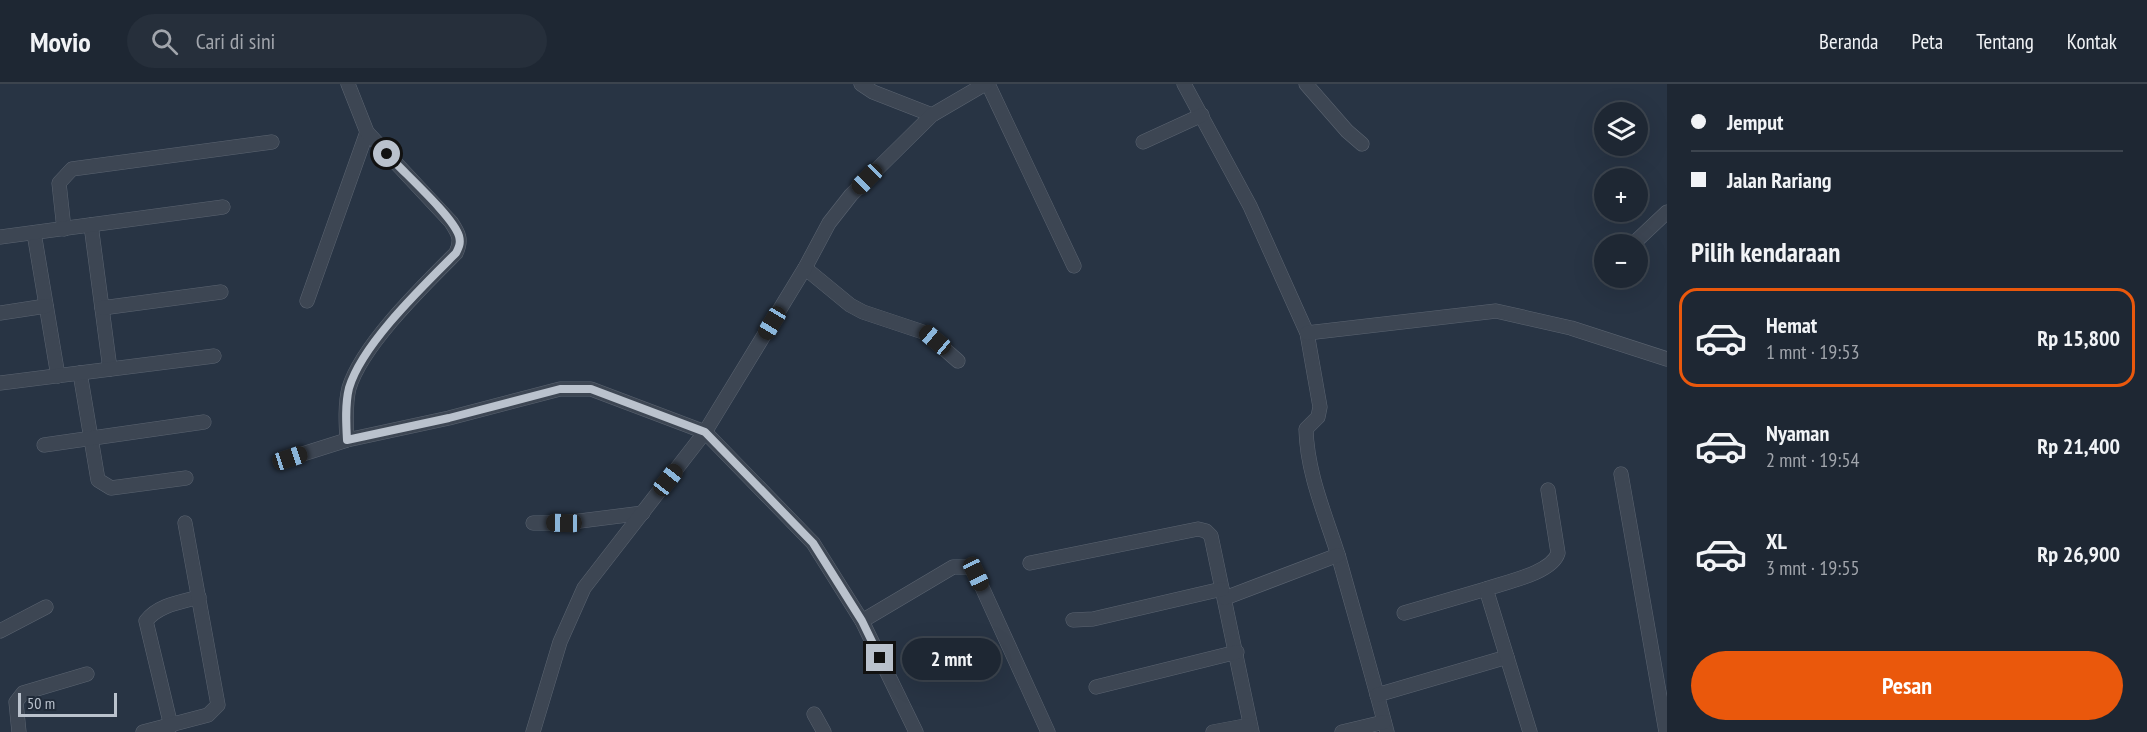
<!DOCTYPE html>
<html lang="id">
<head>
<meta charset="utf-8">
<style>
	:root { --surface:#1e2733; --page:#262f3b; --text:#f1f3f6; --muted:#a1a5ac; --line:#3c444e; --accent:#ea580c }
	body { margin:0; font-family:"PT Sans Narrow",sans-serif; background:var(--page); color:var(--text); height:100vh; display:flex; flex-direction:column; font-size:22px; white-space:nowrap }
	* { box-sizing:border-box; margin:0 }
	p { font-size:20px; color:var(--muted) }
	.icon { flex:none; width:33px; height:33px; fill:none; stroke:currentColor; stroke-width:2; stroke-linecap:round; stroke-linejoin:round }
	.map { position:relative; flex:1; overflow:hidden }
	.sheet { display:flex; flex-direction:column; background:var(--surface); width:480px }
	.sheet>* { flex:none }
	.top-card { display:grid; align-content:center; height:132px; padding:0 24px; background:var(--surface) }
	.fabs { position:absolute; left:1594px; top:18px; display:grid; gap:12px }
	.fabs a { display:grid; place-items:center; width:54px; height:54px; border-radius:50%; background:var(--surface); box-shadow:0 6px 24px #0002,0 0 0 2px var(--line); font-size:30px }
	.scale { position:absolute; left:18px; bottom:15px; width:99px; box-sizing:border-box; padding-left:6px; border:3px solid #bac2cd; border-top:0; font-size:16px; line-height:21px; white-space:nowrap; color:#bac2cd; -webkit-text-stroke:4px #212b39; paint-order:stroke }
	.end { position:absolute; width:27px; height:27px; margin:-14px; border:8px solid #bac2cd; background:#111; box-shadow:0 0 0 3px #111 }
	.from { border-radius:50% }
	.bubble { position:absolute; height:42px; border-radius:21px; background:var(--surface); box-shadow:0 6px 24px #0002,0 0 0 2px var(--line); font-size:20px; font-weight:700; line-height:42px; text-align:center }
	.car { position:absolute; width:18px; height:36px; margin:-18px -9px; border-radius:8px; box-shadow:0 0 4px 2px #0007; background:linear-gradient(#222 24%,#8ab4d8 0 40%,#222 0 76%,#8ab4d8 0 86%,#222 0) }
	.top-card b { display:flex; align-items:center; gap:21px; height:57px; font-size:22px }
	.top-card b+b { border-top:2px solid var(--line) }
	.top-card i { width:15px; height:15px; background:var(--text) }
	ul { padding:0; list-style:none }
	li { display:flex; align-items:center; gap:18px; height:99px; margin:0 12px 9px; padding:0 12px; border:3px solid transparent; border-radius:18px }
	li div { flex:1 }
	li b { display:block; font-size:22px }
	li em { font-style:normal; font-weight:700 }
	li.current { border-color:var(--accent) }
	li>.icon { width:54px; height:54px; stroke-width:1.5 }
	h2 { padding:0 24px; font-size:27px; line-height:72px }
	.action { display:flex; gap:12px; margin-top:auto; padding:12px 24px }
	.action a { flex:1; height:69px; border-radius:36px; background:var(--accent); color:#fff; font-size:24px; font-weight:700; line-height:69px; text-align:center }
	header { display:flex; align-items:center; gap:36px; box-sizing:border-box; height:84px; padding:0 30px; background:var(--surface); border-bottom:2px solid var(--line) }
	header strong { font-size:28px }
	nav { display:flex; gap:33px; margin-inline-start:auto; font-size:21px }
	.search { width:420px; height:54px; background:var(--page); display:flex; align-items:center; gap:15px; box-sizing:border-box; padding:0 21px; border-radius:33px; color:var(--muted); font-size:22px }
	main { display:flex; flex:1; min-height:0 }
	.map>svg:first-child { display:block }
</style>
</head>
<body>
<header>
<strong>Movio</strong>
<div class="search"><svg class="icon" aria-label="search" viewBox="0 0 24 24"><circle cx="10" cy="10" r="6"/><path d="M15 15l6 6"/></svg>Cari di sini</div>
<nav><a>Beranda</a><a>Peta</a><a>Tentang</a><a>Kontak</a></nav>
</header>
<main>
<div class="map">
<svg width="1667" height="648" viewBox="0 0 1667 648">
	<rect width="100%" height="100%" fill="#283444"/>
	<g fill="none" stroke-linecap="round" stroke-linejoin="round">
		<g stroke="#5b6471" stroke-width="15">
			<g id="minor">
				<path d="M 861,0 L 873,8 L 932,31"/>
				<path d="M 988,0 L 1074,182"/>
				<path d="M 1184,0 L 1250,122 L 1307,249 L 1320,323 L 1318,333 L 1306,345 C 1307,390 1326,432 1339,474 C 1355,532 1372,590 1387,648"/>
				<path d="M 1306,0 L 1347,47 L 1362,60"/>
				<path d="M 1143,58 L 1202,31"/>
				<path d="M 91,141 L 110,285"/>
				<path d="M 64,145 L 59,99 L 72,85 L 272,58"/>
				<path d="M 34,149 L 58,292"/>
				<path d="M 0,153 L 223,123"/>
				<path d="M 1633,160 L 1667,128"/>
				<path d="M 805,184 L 850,221 L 863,228 L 926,249 L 958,277"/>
				<path d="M 307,217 L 367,48"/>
				<path d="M 102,224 L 221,208"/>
				<path d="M 0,229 L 46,222"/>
				<path d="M 1307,249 L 1496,227 L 1571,244 L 1667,275"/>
				<path d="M 80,289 L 98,396 L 111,404 L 186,394"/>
				<path d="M 0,299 L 214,272"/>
				<path d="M 347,356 C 346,339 345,320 349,304 C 362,261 423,202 456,169 C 462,156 459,150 451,138 L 367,48 L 348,0"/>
				<path d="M 44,361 L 204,338"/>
				<path d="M 290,374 L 347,356 L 449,334 L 560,305 L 591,305 L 705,348 L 813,459 L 862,537 L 916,648"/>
				<path d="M 1621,390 L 1666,648"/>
				<path d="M 533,439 L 564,439 L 643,429"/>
				<path d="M 1030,479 L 1198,445 L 1206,447 L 1211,452 L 1252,648"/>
				<path d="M 1225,514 L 1338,471"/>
				<path d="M 1404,529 L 1486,505"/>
				<path d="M 1073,536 L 1093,535 L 1222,505"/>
				<path d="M 862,537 L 953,483 L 969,483 L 976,490 L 1048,648"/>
				<path d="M 0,547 L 46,523"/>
				<path d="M 1096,603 L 1237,568"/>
				<path d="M 1377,611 L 1507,573"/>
				<path d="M 814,630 L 824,648"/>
				<path d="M 171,642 L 146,537 C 158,521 181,518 199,513"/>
				<path d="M 19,648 L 16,618 L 23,609 L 87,590"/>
				<path d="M 143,648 L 208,631 L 218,621 L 185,439"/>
				<path d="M 533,648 L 560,558 L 584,504 L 705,348 L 805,184 L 829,139 L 851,111 L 932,31 L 985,0"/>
				<path d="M 1213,648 L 1250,641"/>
				<path d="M 1342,648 L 1384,638"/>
				<path d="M 1530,648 L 1486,505 C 1506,498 1552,489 1558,469 L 1548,406"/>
			</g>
		</g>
		<use href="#minor" stroke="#3d4653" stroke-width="14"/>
	</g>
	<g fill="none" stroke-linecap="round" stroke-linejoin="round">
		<path stroke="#bac2cd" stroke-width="8" d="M 387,70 C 403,88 453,132 459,152 C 461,159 459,163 456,169 C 423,202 362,260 349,304 C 345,320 346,339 347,356 L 449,334 L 560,305 L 591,305 L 705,348 L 813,459 L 862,537 L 880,574"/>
	</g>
</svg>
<div class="fabs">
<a><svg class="icon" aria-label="layers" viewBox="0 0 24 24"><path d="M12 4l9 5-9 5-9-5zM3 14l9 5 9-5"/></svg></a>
<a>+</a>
<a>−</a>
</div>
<div class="scale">50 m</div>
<i class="end from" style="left:387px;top:70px"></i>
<i class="end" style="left:880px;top:574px"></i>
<div class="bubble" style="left:902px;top:554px;width:99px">2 mnt</div>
<i class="car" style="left:867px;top:95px;rotate:225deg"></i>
<i class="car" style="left:772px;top:239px;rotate:211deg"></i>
<i class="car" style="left:935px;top:256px;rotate:310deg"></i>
<i class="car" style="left:290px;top:374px;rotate:72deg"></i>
<i class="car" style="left:668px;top:396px;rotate:38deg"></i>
<i class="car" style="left:564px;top:439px;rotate:271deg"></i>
<i class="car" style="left:976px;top:490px;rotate:155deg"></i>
</div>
<section class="sheet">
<div class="top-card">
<b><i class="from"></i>Jemput</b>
<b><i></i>Jalan Rariang</b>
</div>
<h2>Pilih kendaraan</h2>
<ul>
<li class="current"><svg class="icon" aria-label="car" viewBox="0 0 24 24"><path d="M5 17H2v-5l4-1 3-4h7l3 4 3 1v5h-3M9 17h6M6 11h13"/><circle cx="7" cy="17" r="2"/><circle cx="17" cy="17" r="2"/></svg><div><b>Hemat</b><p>1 mnt · 19:53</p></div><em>Rp 15,800</em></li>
<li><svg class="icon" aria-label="car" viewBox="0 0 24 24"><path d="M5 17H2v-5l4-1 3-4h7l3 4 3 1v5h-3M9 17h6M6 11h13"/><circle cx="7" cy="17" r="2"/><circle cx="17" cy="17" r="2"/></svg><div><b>Nyaman</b><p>2 mnt · 19:54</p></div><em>Rp 21,400</em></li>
<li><svg class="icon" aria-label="car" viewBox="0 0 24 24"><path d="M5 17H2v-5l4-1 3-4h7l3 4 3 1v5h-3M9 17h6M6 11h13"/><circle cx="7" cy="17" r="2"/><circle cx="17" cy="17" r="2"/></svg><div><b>XL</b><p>3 mnt · 19:55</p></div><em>Rp 26,900</em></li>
</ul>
<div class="action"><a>Pesan</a></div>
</section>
</main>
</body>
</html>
